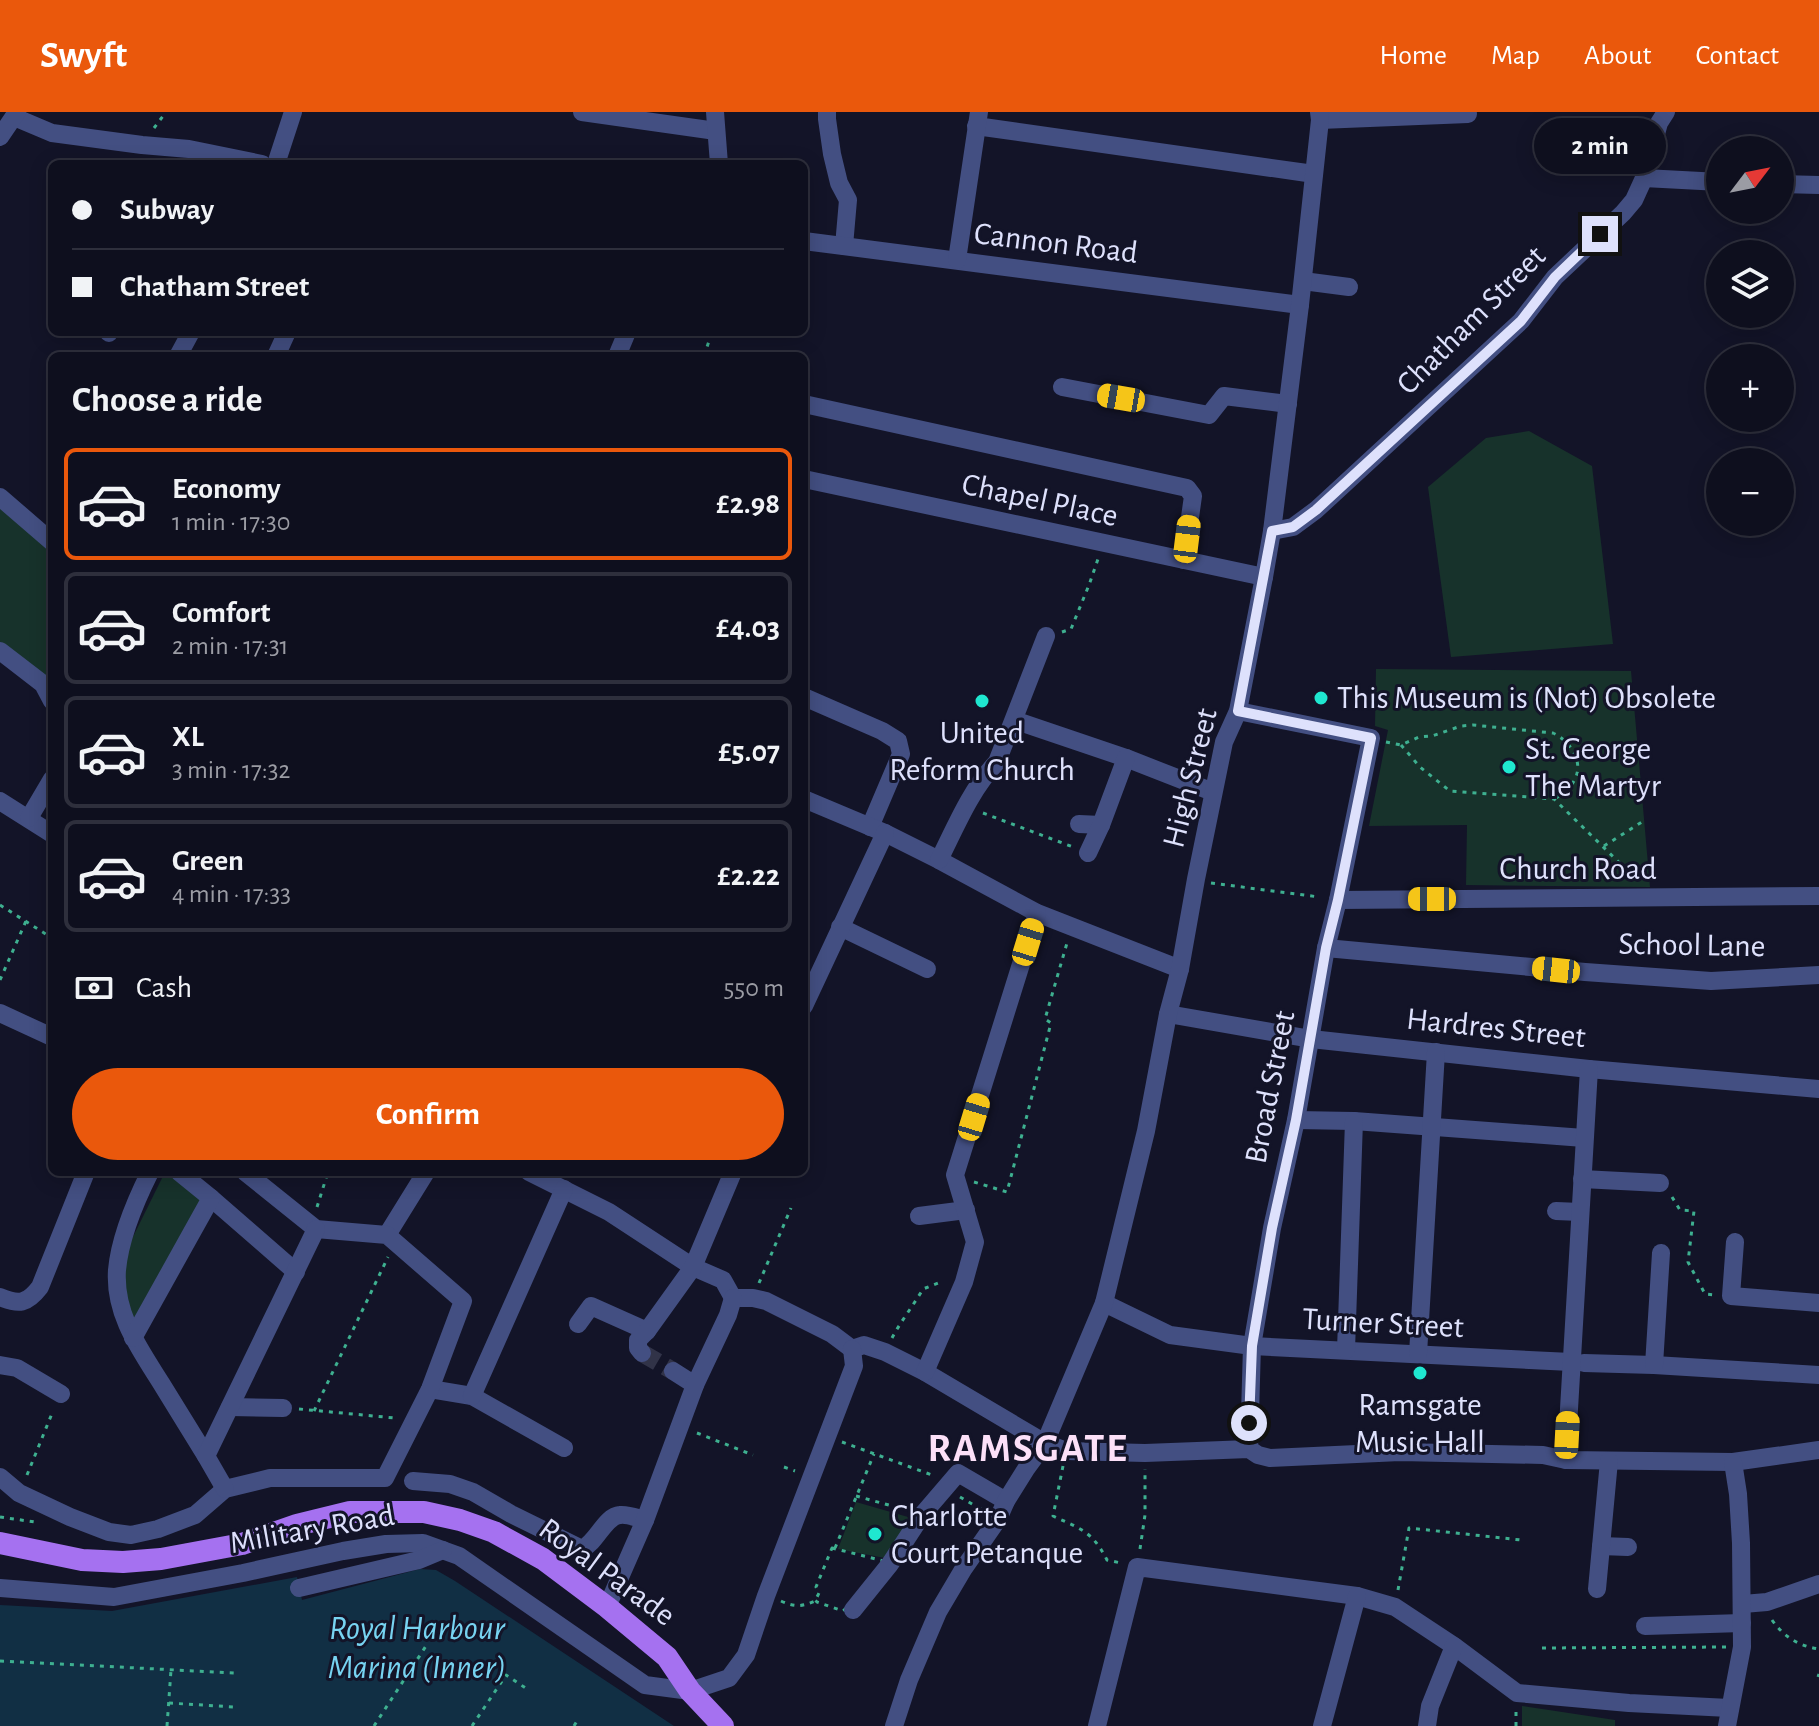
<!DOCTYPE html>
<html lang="en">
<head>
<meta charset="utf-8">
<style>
	:root { --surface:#0e0f1e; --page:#1c1d2b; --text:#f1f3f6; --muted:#9b9ca4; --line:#2e2f3c; --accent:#ea580c }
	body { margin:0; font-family:"Alegreya Sans",sans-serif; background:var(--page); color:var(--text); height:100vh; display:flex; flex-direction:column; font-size:30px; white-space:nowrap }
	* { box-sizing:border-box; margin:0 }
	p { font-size:26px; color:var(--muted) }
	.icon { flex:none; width:44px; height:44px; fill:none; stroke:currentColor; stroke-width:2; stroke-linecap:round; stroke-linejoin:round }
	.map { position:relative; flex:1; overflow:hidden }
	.panel { position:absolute; left:48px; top:240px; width:760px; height:824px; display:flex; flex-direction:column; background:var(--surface); border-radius:12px; box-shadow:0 4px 20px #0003,0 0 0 2px var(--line) }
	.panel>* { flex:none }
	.guide { position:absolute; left:48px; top:48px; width:760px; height:176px; border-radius:12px; box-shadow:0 4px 20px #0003,0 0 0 2px var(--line); display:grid; align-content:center; height:176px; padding:0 24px; background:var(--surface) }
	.needle { width:52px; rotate:58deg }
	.fabs { position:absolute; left:1706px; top:24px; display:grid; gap:16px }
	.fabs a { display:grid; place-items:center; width:88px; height:88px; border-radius:50%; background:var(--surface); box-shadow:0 4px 20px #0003,0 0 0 2px var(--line); font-size:40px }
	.end { position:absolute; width:36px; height:36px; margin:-18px; border:10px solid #dee1fc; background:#111; box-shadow:0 0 0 4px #111 }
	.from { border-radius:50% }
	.bubble { position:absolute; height:56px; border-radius:28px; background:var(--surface); box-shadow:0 4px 20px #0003,0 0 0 2px var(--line); font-size:26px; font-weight:600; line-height:56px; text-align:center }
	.car { position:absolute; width:24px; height:48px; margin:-24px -12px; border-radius:10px; box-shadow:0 0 6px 2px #0007; background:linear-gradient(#f5c518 24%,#345 0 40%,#f5c518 0 76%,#345 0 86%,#f5c518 0) }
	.guide b { display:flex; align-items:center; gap:28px; height:76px; font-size:30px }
	.guide b+b { border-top:2px solid var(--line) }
	.guide i { width:20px; height:20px; background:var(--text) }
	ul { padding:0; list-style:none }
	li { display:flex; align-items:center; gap:24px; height:112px; margin:0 16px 12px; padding:0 8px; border:4px solid var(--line); border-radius:12px }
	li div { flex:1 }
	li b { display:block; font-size:30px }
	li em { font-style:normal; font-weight:600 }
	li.on { border-color:var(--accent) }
	li>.icon { width:72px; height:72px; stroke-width:1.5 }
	h2 { padding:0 24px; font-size:36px; line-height:96px }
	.pay { display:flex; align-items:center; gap:20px; height:88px; padding:0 24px; font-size:30px }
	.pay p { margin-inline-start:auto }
	.action { display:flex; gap:16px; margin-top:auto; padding:16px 24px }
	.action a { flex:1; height:92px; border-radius:48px; background:var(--accent); color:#fff; font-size:32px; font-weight:600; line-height:92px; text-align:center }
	header { display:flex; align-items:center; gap:48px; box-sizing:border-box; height:112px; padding:0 40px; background:var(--accent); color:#fff }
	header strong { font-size:38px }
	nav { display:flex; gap:44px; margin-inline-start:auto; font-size:28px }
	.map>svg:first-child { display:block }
</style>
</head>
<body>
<header>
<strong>Swyft</strong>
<nav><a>Home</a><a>Map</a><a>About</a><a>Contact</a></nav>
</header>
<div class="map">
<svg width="1819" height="1614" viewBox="0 0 1819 1614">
	<rect width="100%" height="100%" fill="#131428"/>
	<g fill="#17322b">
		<path d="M 1529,319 L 1592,354 L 1613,532 L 1451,545 L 1428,375 L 1486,326 Z"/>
		<path d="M 0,394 L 52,439 L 52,578 L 0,530 Z"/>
		<path d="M 1376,557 L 1631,559 L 1650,775 L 1466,773 L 1467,713 L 1369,714 L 1388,618 L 1375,614 Z"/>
		<path d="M 165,1060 L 172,1060 L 205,1086 L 139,1206 L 132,1205 L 123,1166 L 128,1135 Z"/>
		<path d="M 856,1390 L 915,1407 L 890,1447 L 838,1437 Z"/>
		<path d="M 1522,1594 L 1615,1608 L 1615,1614 L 1522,1614 Z"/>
	</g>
	<path fill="#112f44" d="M 420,1457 L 436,1458 L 455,1469 L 674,1614 L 0,1614 L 0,1493 L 112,1499 L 297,1465 L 302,1488 Z"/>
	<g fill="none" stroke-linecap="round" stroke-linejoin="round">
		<path stroke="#313348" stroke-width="18" stroke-dasharray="18 9" stroke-linecap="butt" d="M 642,1241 L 673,1259"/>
		<g stroke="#3eb090" stroke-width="3" stroke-dasharray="4 6" stroke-linecap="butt">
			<path d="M 154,16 L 166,0"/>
			<path d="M 704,244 L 712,220"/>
			<path d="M 1062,520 L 1071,517 L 1089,473 L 1098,447"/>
			<path d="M 1386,630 L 1401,633 L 1419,625 L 1432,624 L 1461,614 L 1473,613 L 1553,621 C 1570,629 1585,650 1574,669 C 1570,676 1561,682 1555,687"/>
			<path d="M 1401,633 L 1420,655 L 1450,679 L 1554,687 L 1637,768"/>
			<path d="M 983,701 L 1073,735"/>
			<path d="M 1604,734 L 1645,708"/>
			<path d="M 1211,771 L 1319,785"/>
			<path d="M 0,793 L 52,826"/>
			<path d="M 0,868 L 26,809"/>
			<path d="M 974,1070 L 1007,1080 L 1051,911 L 1045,907 L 1067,831"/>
			<path d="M 1672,1085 L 1680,1098 L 1694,1099 L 1688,1150 L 1705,1182 L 1716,1183"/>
			<path d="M 317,1095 L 328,1060"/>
			<path d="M 759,1171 L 791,1096"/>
			<path d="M 892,1226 C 901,1209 913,1194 923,1177 L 943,1169"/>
			<path d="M 299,1297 L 395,1306"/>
			<path d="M 314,1299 L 388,1145"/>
			<path d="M 697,1321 L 753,1343"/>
			<path d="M 842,1330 L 932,1363"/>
			<path d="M 1063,1354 L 1053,1404 C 1081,1417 1092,1419 1107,1448 L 1121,1451"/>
			<path d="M 784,1355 L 795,1359"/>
			<path d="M 27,1363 L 53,1299"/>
			<path d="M 856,1384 L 903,1397"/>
			<path d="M 960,1385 L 984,1399"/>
			<path d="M 0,1405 L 35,1410"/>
			<path d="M 832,1436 L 888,1450 C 872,1465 860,1485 843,1499 L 817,1490 L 814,1487 L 817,1485 L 819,1481 L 816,1475 Z"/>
			<path d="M 835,1436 L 874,1342"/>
			<path d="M 1140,1437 L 1145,1403 L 1145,1357"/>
			<path d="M 1398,1478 L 1409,1416 L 1521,1428"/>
			<path d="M 781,1489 C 794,1495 802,1495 815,1489"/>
			<path d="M 1772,1508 C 1784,1525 1799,1534 1819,1537"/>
			<path d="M 1542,1536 L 1726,1535"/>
			<path d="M 0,1549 L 235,1561"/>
			<path d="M 1818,1565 L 1819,1562"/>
			<path d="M 169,1591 L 233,1595"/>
			<path d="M 167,1614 L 171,1558"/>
			<path d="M 374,1614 L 426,1534"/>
			<path d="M 472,1614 L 506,1563 L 527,1577"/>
			<path d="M 574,1614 L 577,1609"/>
			<path d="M 1516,1614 L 1516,1596"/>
		</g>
		<g stroke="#434f82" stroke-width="18">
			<path d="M 582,0 L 716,19"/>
			<path d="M 715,0 L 719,52"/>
			<path d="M 827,0 L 827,7 L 832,42 L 839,71 L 848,88 L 844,134"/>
			<path d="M 14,5 L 52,21 L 142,33 L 189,37 L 262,52"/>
			<path d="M 1320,8 L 1468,2"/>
			<path d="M 976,14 L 1314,62"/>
			<path d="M 0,25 L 17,0"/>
			<path d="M 276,52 L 293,0"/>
			<path d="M 1644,66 L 1720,70"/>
			<path d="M 1780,72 L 1819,73"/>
			<path d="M 804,129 L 1300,193"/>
			<path d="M 957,148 L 979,0"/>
			<path d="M 1303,169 L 1349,175"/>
			<path d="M 108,220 L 109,221"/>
			<path d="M 178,244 L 191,220"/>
			<path d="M 276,244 L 287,220"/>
			<path d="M 617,244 L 627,220"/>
			<path d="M 1062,275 L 1209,303 L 1224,284 L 1288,292"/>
			<path d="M 804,292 L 1187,376 L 1193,384 L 1184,448"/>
			<path d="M 804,367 L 1264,465"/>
			<path d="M 0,385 L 52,430"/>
			<path d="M 1272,419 L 1293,415 L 1316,398 L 1521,209 L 1555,165 L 1623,101 L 1634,88 L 1644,66 L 1659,11 L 1666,0"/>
			<path d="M 0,539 L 43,572 L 52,589"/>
			<path d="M 804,585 L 882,619 L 898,629 L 901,642 L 870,715"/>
			<path d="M 1238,599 L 1371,626 L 1338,788 L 1326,836 L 1296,1008 L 1272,1116 L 1252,1234 L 1249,1337"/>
			<path d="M 1014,608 L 1126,646 L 1213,680"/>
			<path d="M 804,687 L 885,721 L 939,748 L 1037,801 L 1180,857"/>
			<path d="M 0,689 L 52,722"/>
			<path d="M 29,706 L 52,667"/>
			<path d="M 1079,712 L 1101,713"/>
			<path d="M 1088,741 L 1101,713 L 1126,646"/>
			<path d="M 939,748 C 956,714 971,677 997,650 L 1046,524"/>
			<path d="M 1338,788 L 1819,784"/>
			<path d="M 840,815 L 927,857"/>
			<path d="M 1326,836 L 1585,860 L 1711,869 L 1819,863"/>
			<path d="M 804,894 L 885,721"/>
			<path d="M 0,901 L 52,925"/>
			<path d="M 1168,902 L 1311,927 L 1589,957 L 1819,977"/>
			<path d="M 1296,1008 L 1354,1009 L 1584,1026"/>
			<path d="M 150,1060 C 135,1090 120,1125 117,1158 C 114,1202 139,1236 161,1271 C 176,1295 191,1320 206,1344"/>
			<path d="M 529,1060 L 609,1100 L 693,1155 L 723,1168 L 733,1186"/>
			<path d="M 1582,1067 L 1660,1071"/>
			<path d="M 211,1086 L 296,1160"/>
			<path d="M 1556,1099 L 1580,1100"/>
			<path d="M 919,1104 L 966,1098"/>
			<path d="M 387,1123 L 426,1060"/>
			<path d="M 1735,1130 L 1731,1184 L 1819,1191"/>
			<path d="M 0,1185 C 19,1193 27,1192 40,1175 L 86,1060"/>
			<path d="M 733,1186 L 753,1186 L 766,1189 L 832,1222 L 852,1237"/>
			<path d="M 1104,1191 L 1170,1223 L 1252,1234 L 1571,1250"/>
			<path d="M 578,1212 L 591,1194 L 647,1219"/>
			<path d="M 133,1226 L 211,1086 L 179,1060"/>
			<path d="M 852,1237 L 864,1233 L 885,1240 L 925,1260 L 1045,1331 L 1066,1339 L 1145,1341 L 1249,1337 L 1258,1343 L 1270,1346 L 1400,1340 L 1543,1343 L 1566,1348 L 1733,1350 L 1819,1338"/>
			<path d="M 1346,1238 L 1354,1009"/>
			<path d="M 642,1241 L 638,1236 L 638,1228 L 647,1219 L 693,1155 L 733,1060"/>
			<path d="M 1418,1242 L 1436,940"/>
			<path d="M 1584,1251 L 1654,1253 L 1819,1263"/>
			<path d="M 0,1253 L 17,1256 L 61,1282"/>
			<path d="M 1654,1253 L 1661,1141"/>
			<path d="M 673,1259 L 695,1273"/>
			<path d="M 925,1260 L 964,1170 L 975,1130 L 955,1063 L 1037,801"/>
			<path d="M 430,1277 L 472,1284 L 564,1336"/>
			<path d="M 472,1284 L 564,1077"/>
			<path d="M 230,1295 L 283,1296"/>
			<path d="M 1566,1348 L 1589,957"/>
			<path d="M 0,1365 L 19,1381 L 70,1405 L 109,1420 L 131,1423 L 158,1417 L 195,1403 L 225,1377 L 270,1366 L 385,1366 L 430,1277 L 463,1189 L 387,1123 L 316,1117 L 245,1060"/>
			<path d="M 413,1369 L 450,1372 L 473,1380 L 511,1402 L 582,1437 C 597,1430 605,1404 620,1403 C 628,1402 637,1406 645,1408"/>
			<path d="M 225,1377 L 206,1344 L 316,1117"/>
			<path d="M 1601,1434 L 1628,1435"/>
			<path d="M 0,1476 L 114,1485 L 243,1461 L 343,1439 L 386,1432 L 423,1431 L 459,1444 L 645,1573 L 690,1579 L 729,1566 L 746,1543 L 766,1484 L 854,1254 L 852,1237"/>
			<path d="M 299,1476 L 419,1448 L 443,1438"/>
			<path d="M 1597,1477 L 1609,1349"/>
			<path d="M 1743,1492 L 1767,1490 L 1819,1472"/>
			<path d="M 607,1495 L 645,1408 L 695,1273 L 728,1203 L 733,1186"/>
			<path d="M 853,1498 L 890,1452 L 922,1403 L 958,1361 L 1006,1389"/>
			<path d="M 1645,1514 L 1742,1511"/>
			<path d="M 894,1614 L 909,1568 L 938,1500 L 964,1456 L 998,1407 L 1006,1389 L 1026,1357 L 1045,1331 L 1104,1191 L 1146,1019 L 1168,902 L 1180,857 L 1196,767 L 1224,630 L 1238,599 L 1264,465 L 1272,419 L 1300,193 L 1320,8 L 1319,0"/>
			<path d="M 1097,1614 L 1137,1455 L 1357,1484 L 1395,1495 L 1454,1534 L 1517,1581 L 1629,1591 L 1729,1596"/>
			<path d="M 1322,1614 L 1357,1484"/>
			<path d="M 1427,1614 L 1430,1594 L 1454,1534"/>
			<path d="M 1727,1614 L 1742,1535 L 1741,1431 L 1738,1382 L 1733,1350"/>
		</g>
		<path stroke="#a571f0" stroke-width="22" d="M 0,1431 L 82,1448 L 123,1450 L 161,1447 L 242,1432 L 297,1413 L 350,1400 L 424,1400 L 460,1408 L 494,1420 L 543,1447 L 607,1495 L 667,1545 L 690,1579 L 723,1614"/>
	</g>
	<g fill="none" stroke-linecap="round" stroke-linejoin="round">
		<path stroke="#dee1fc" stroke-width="10" d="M 1249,1311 L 1252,1234 L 1272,1116 L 1296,1008 L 1326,836 L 1338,788 L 1371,626 L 1238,599 L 1272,419 L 1293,415 L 1316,398 L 1521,209 L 1555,165 L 1600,122"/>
	</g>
	<g fill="#1fe7d0" stroke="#131428" stroke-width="3">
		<circle cx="1321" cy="586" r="8"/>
		<circle cx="982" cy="589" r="8"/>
		<circle cx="1509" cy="655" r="8"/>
		<circle cx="1420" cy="1261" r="8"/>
		<circle cx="875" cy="1422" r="8"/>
	</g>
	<g text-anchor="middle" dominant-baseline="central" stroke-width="6" stroke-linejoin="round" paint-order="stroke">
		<g font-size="32" fill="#dee1fc" stroke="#131428">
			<text transform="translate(1056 131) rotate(7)">Cannon Road</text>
			<text transform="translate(1471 208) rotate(-45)">Chatham Street</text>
			<text transform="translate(1040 388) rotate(12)">Chapel Place</text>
			<text transform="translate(1190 666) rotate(-76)">High Street</text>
			<text x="1578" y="757">Church Road</text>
			<text transform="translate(1692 833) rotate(1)">School Lane</text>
			<text transform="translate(1496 916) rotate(6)">Hardres Street</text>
			<text transform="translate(1270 975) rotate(-79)">Broad Street</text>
			<text transform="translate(1383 1211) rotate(3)">Turner Street</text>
			<text transform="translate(312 1417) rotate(-10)">Military Road</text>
			<text transform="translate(607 1460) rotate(36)">Royal Parade</text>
		</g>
		<g font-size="32" fill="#dee1fc" stroke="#131428" text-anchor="start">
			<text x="1337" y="586">This Museum is (Not) Obsolete</text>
			<text x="982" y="621" text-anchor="middle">United<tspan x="982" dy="37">Reform Church</tspan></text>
			<text x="1525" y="637">St. George<tspan x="1525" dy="37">The Martyr</tspan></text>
			<text x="1420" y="1293" text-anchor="middle">Ramsgate<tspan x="1420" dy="37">Music Hall</tspan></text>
			<text x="891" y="1404">Charlotte<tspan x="891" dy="37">Court Petanque</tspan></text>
		</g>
		<g font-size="34" font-style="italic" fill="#77d3f1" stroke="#131428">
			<text x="417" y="1517">Royal Harbour<tspan x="417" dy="39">Marina (Inner)</tspan></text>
		</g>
		<g font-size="40" font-weight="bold" letter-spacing="2" fill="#fce0f8" stroke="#131428">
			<text x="1028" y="1337">RAMSGATE</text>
		</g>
	</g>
</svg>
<div class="fabs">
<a><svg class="needle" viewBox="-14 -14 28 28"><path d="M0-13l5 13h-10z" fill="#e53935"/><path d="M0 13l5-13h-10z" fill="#9b9ca4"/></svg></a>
<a><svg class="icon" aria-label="layers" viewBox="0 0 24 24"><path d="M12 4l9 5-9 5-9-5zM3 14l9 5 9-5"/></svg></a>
<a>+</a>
<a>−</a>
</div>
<i class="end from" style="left:1249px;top:1311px"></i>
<i class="end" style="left:1600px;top:122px"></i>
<div class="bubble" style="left:1534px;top:6px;width:132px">2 min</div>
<i class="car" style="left:1121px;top:286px;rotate:280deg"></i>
<i class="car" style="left:1187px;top:427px;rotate:7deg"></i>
<i class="car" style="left:1432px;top:787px;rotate:270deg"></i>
<i class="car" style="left:1028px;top:830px;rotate:17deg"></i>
<i class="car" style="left:1556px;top:858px;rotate:276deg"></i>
<i class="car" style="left:974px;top:1005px;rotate:17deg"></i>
<i class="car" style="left:1567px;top:1323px;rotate:3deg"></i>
<div class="guide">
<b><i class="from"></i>Subway</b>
<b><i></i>Chatham Street</b>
</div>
<section class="panel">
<h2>Choose a ride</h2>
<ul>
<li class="on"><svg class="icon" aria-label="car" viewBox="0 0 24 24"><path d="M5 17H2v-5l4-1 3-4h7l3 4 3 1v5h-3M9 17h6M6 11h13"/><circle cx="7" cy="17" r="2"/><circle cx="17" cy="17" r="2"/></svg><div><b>Economy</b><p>1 min · 17:30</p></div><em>£2.98</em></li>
<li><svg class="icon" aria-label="car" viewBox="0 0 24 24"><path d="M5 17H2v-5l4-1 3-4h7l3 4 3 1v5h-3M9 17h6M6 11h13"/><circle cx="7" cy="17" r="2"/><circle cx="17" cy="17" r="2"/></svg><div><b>Comfort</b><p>2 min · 17:31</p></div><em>£4.03</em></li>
<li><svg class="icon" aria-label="car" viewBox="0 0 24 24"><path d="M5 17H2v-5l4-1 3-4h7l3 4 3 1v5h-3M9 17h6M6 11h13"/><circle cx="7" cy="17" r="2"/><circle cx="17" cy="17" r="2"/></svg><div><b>XL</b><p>3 min · 17:32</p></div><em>£5.07</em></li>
<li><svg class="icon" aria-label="car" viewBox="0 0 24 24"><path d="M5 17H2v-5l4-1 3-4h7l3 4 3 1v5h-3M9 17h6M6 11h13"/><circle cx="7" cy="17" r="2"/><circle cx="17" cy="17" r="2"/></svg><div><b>Green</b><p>4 min · 17:33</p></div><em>£2.22</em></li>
</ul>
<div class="pay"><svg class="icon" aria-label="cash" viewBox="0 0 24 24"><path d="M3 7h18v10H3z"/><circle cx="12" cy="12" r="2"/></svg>Cash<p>550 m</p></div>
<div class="action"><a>Confirm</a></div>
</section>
</div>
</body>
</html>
